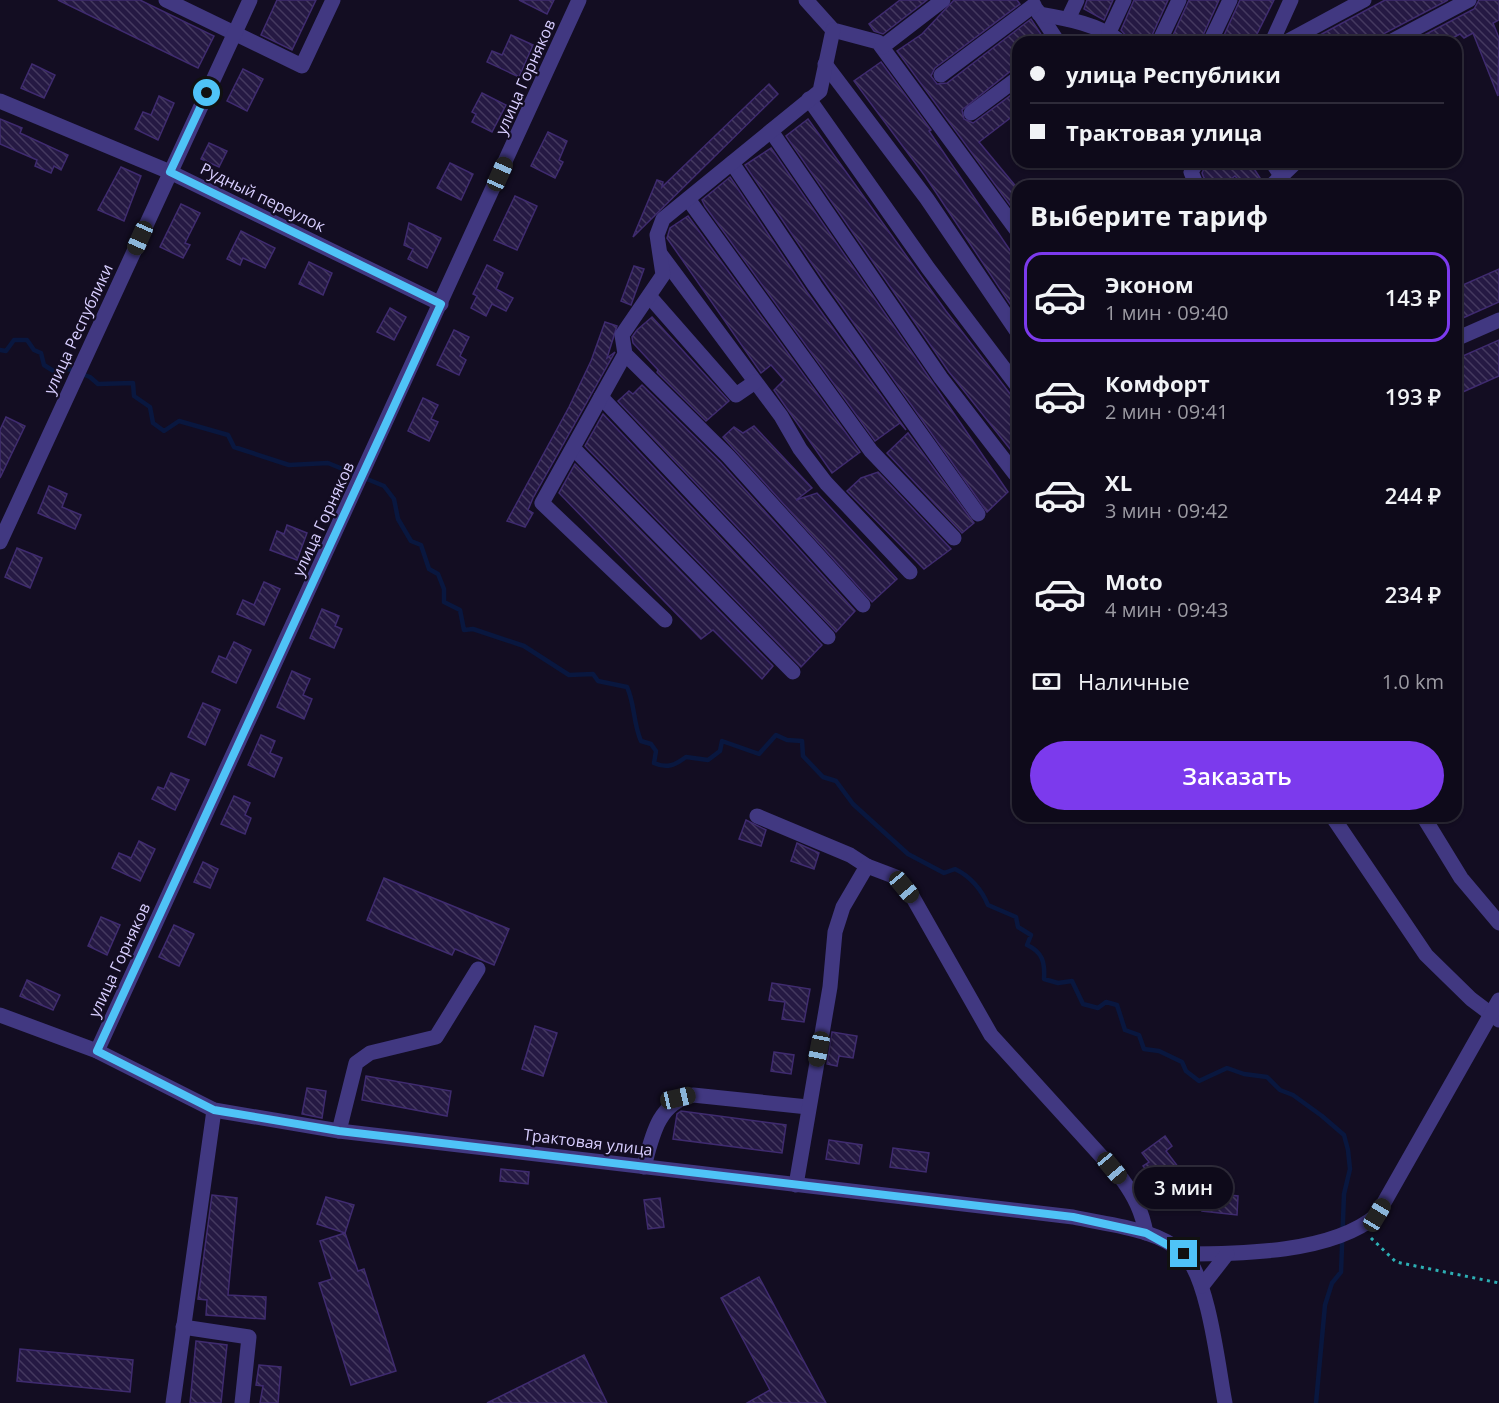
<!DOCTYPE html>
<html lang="ru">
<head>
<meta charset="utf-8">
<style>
	:root { --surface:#0e0a1a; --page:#171323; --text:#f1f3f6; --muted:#9b9aa2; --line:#2e2b39; --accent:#7c3aed }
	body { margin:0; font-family:"Open Sans",sans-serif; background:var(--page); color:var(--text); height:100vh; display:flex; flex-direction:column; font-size:22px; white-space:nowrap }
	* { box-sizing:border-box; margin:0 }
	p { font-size:20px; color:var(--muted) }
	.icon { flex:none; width:33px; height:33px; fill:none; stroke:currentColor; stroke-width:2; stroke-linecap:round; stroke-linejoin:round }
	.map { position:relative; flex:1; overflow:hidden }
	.details { position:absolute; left:1012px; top:180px; width:450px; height:642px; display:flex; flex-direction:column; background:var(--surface); border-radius:18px; box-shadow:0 2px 4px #0004,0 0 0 2px var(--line) }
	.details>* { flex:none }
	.banner { position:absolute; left:1012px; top:36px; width:450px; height:132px; border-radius:18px; box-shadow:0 2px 4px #0004,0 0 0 2px var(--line); display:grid; align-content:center; height:132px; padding:0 18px; background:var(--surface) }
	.end { position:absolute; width:27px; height:27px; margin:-14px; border:8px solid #4fc3f7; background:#111; box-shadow:0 0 0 3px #111 }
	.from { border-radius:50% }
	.bubble { position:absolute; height:42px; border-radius:21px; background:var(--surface); box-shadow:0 2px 4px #0004,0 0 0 2px var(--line); font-size:20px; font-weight:600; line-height:42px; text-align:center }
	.car { position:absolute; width:18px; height:36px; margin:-18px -9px; border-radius:8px; box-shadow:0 0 4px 2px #0007; background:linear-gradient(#222 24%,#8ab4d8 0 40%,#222 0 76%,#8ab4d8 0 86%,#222 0) }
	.banner b { display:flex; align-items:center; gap:21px; height:57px; font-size:22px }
	.banner b+b { border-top:2px solid var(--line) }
	.banner i { width:15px; height:15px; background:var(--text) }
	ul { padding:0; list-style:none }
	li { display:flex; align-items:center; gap:18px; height:90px; margin:0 12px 9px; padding:0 6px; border:3px solid transparent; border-radius:18px }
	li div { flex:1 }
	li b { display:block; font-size:22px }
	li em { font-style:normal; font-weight:600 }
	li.current { border-color:var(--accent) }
	li>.icon { width:54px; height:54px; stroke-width:1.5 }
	h2 { padding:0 18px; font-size:27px; line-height:72px }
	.pay { display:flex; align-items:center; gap:15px; height:66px; padding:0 18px; font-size:22px }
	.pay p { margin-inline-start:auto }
	.cta { display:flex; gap:12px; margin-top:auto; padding:12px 18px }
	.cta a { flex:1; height:69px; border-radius:36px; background:var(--accent); color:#fff; font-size:24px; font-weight:600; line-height:69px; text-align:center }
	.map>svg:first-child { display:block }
</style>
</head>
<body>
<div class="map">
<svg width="1499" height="1403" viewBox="0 0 1499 1403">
	<defs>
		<pattern id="building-back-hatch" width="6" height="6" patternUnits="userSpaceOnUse" patternTransform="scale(1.5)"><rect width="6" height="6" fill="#251943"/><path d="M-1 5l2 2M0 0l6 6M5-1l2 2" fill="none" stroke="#44395f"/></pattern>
	</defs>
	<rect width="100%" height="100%" fill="#130d22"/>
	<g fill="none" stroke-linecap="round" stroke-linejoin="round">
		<path stroke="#09173f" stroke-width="4.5" d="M 0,350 L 6,351 L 14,340 L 27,340 L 34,350 L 41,353 L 44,365 L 55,372 L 68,369 L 90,377 L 98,384 L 133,383 L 134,396 L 150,407 L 153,423 L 164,431 L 179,421 L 228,435 L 234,447 L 289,465 L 328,463 L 384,486 L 394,499 L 398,519 L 411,541 L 421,545 L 429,569 L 438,574 L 444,589 L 444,602 L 460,610 L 464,630 L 473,629 L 524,646 L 569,675 L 593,674 L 598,681 L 627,687 C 635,704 633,723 641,741 L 651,744 L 656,751 L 654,763 C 667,769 675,765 686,757 L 708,760 L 720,751 L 722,741 L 759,754 L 776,735 L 787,740 L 802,741 L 803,756 L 823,777 L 836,781 L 853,804 L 908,854 L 944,873 L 955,869 C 970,876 982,890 988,905 L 1016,917 L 1018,927 L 1031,935 L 1027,945 C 1043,952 1045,963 1044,979 L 1058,983 L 1072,981 L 1083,1004 L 1098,1008 L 1106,1002 L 1117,1005 L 1125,1030 L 1139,1035 L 1144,1049 L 1159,1051 L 1182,1062 L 1186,1071 L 1199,1081 L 1227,1068 L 1244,1074 L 1267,1077 L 1280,1090 L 1293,1095 L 1322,1116 L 1344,1135 L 1348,1150 L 1350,1169 L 1344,1194 L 1341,1272 L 1332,1283 L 1325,1305 L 1316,1403"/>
	</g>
	<g fill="url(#building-back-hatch)" stroke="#3f2b6f" stroke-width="1.5">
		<path d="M 58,0 L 140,0 L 214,36 L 198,68 Z"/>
		<path d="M 277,0 L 316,0 L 292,50 L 261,35 Z"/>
		<path d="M 519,0 L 554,0 L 547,14 Z"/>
		<path d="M 900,0 L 927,0 L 883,34 L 874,31 L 869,24 Z"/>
		<path d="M 954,0 L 1017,0 L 1020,4 L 935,68 L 931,76 L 937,84 L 947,83 L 1031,19 L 1046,42 L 1018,42 L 1018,68 L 1012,70 L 962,110 L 964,119 L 973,123 L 1018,90 L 1018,112 L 979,142 L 1018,189 L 1018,216 L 897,51 L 922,34 Z"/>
		<path d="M 1087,0 L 1113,0 L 1104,20 L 1084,9 Z"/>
		<path d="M 1134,0 L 1168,0 L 1149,42 L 1130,40 L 1121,30 Z"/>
		<path d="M 1189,0 L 1219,0 L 1200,42 L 1170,42 Z"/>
		<path d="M 1240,0 L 1274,0 L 1253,42 L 1221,42 Z"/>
		<path d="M 1385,0 L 1448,0 L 1385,33 L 1380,42 L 1307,42 Z"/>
		<path d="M 1479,0 L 1499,0 L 1499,20 L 1493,23 L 1499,38 L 1498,96 L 1473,33 L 1464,38 L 1460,34 L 1445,42 L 1411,42 L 1474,9 Z"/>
		<path d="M 511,35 L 533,45 L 519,77 L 487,62 L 492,51 L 502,55 Z"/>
		<path d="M 881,62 L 931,130 L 929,131 L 1018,262 L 1018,316 L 925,176 L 854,81 Z"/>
		<path d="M 32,64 L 55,75 L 44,98 L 21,88 Z"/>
		<path d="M 243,69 L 263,79 L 247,111 L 227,101 Z"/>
		<path d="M 769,84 L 778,94 L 633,237 L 657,180 L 663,182 L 662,187 Z"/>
		<path d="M 482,93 L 506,105 L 492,132 L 472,122 L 476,114 L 472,112 Z"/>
		<path d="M 159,96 L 174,103 L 158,140 L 135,129 L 143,112 L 151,115 Z"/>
		<path d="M 0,119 L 22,128 L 20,133 L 68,155 L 61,170 L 54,166 L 51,173 L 35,166 L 37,160 L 0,144 Z"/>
		<path d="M 808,119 L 946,311 L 1018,404 L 1018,459 L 949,372 L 786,136 Z"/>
		<path d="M 548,132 L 567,141 L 559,160 L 563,162 L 555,178 L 531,166 Z"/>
		<path d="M 209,143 L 227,151 L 219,167 L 201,159 Z"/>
		<path d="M 771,148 L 1008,492 L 987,512 L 823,280 L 745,165 Z"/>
		<path d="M 1207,162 L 1253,162 L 1251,164 L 1262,181 L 1254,186 L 1244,186 L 1235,176 L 1222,186 L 1207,186 L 1202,173 Z"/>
		<path d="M 450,163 L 473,174 L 461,200 L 437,188 Z"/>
		<path d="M 121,167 L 141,176 L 124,221 L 98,210 Z"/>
		<path d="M 730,177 L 807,292 L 906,430 L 900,423 L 875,441 L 705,206 L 702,200 Z"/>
		<path d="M 515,196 L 537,206 L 517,250 L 494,240 Z"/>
		<path d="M 181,204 L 200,213 L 185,243 L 190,245 L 183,258 L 160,247 Z"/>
		<path d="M 688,216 L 860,452 L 832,473 L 774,390 L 784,380 L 771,365 L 761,373 L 667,238 L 670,228 Z"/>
		<path d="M 409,223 L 441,238 L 427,268 L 408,259 L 413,249 L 404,245 Z"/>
		<path d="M 241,231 L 275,248 L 265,268 L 243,258 L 240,265 L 227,259 Z"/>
		<path d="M 309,262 L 332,273 L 323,295 L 299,284 Z"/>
		<path d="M 487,265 L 503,273 L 496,289 L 513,298 L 506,311 L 492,304 L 486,316 L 471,308 L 477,296 L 473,294 Z"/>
		<path d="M 634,266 L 644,269 L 631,305 L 621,301 Z"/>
		<path d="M 1499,269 L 1499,302 L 1456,321 L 1456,288 Z"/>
		<path d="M 390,308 L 406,317 L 394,340 L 377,332 Z"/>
		<path d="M 652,317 L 729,401 L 706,421 L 657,372 L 658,370 L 633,343 L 632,337 L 637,330 Z"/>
		<path d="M 605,322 L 617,326 L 607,358 L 615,352 L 533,498 L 528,510 L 533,513 L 525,527 L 507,521 L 569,407 L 591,361 Z"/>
		<path d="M 454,330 L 469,337 L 460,356 L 466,360 L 459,375 L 437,365 Z"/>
		<path d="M 1499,340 L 1499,376 L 1456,395 L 1456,359 Z"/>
		<path d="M 642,385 L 721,463 L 855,611 L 836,632 L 618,401 L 629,391 L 633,394 Z"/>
		<path d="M 423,398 L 438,405 L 431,419 L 438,422 L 429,441 L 408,431 Z"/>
		<path d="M 603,414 L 822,645 L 801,667 L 585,446 Z"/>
		<path d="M 6,417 L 25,426 L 0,478 L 0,430 Z"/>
		<path d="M 754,426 L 812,488 L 796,500 L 817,493 L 897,579 L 872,602 L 723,437 L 734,427 L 743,433 Z"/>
		<path d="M 908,433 L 974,523 L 962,533 L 887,453 Z"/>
		<path d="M 575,464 L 773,666 L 762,679 L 713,630 L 701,639 L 559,493 Z"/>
		<path d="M 878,472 L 951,549 L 924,569 L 847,491 L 861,478 Z"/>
		<path d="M 49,486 L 67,494 L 62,507 L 81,515 L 75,529 L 38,513 Z"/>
		<path d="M 287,525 L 307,533 L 297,560 L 270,550 L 277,531 L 284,534 Z"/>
		<path d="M 17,548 L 42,558 L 30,588 L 5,577 Z"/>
		<path d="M 264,582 L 280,589 L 264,625 L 237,614 L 243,600 L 254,605 Z"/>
		<path d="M 322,609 L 339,616 L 335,626 L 342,629 L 334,648 L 310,638 Z"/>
		<path d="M 234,642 L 251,650 L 236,683 L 212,672 L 219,656 L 226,659 Z"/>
		<path d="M 292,671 L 310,679 L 303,695 L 312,699 L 304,719 L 277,707 Z"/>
		<path d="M 203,703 L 220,710 L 205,745 L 188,737 Z"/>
		<path d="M 261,735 L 275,741 L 270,753 L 282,758 L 274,777 L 248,765 Z"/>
		<path d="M 171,773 L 189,780 L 175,810 L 152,799 L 158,787 L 164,789 Z"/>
		<path d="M 234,796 L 250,803 L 245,815 L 251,818 L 245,834 L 221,824 Z"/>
		<path d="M 746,820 L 766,830 L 761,846 L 739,839 Z"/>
		<path d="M 139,841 L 155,849 L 140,881 L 112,868 L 119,853 L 131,858 Z"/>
		<path d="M 797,843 L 819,853 L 814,869 L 791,861 Z"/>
		<path d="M 203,862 L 218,869 L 210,888 L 194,882 Z"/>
		<path d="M 384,878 L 509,929 L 494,965 L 455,949 L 452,955 L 367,920 Z"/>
		<path d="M 101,917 L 120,925 L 107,955 L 88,946 Z"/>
		<path d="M 174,925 L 194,934 L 179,966 L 159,957 Z"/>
		<path d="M 27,980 L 60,995 L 53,1010 L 20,996 Z"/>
		<path d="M 772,983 L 810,989 L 804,1022 L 782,1019 L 785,1002 L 769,1000 Z"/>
		<path d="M 535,1026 L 557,1033 L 543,1076 L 522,1069 Z"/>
		<path d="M 832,1032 L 857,1036 L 853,1058 L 839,1056 L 837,1066 L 827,1064 Z"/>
		<path d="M 774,1052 L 794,1055 L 791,1074 L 771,1071 Z"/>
		<path d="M 366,1076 L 451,1091 L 447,1116 L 362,1100 Z"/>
		<path d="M 307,1088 L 326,1091 L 322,1118 L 302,1114 Z"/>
		<path d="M 681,1111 L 786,1125 L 782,1153 L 673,1139 L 677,1114 Z"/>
		<path d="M 1165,1136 L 1172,1146 L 1166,1151 L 1179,1168 L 1157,1184 L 1143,1166 L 1149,1162 L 1142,1153 Z"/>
		<path d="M 829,1140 L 862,1145 L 859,1164 L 826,1159 Z"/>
		<path d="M 893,1148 L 929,1153 L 926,1172 L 890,1167 Z"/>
		<path d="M 501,1169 L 529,1172 L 528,1184 L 500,1181 Z"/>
		<path d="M 1204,1192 L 1238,1196 L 1237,1215 L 1202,1211 Z"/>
		<path d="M 212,1195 L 237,1198 L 228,1295 L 266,1297 L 265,1319 L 206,1315 L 207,1300 L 198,1299 Z"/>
		<path d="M 326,1197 L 354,1205 L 345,1233 L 317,1224 Z"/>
		<path d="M 660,1198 L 664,1227 L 648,1229 L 644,1200 Z"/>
		<path d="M 345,1233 L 358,1271 L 364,1269 L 396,1371 L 351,1385 L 319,1283 L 332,1279 L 320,1241 Z"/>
		<path d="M 759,1277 L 826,1403 L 747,1403 L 770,1390 L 721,1298 Z"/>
		<path d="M 196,1341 L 227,1345 L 221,1403 L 190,1403 Z"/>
		<path d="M 20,1349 L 133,1360 L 130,1392 L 17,1381 Z"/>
		<path d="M 584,1355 L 607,1403 L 487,1403 Z"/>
		<path d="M 259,1365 L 281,1367 L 278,1403 L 260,1403 L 263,1386 L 256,1385 Z"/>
	</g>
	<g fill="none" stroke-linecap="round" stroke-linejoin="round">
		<path stroke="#2dafb4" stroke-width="3" stroke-dasharray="3 4.5" stroke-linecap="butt" d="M 1371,1238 L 1396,1262 L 1499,1283"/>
		<g stroke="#413881" stroke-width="15">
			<path d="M 166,0 L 302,66 L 333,0"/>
			<path d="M 806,0 L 833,30 L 878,42 L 1018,232"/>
			<path d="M 1037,10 L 1058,42"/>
			<path d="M 1039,14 C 1068,19 1098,24 1121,42"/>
			<path d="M 1068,19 L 1077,0"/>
			<path d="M 1109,32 L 1124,0"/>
			<path d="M 1159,42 L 1179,0"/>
			<path d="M 1210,42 L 1230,0"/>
			<path d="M 1272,42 L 1291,0"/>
			<path d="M 1286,42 L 1364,0"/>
			<path d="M 1390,42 L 1469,0"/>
			<path d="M 882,47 L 943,0"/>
			<path d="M 825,64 L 927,199 L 1018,333"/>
			<path d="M 941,75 L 1034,5"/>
			<path d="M 809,99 L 928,268 L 1018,387"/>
			<path d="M 0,101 L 170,172 L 441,304"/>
			<path d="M 971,113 L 1018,78"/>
			<path d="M 771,131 L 941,378 L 1015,474"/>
			<path d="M 1197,162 L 1191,172 L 1197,186"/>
			<path d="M 1272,162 L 1282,177"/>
			<path d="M 732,163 L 815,286 L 978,514"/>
			<path d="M 1271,186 L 1296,162"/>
			<path d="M 688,199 L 871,451 L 954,538"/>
			<path d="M 661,255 L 781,416 L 800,449 L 826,483 L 910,572"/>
			<path d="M 650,297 L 736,395 L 755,382"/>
			<path d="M 1456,339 L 1499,320"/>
			<path d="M 625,354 L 728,456 L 863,605"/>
			<path d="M 601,397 L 828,637"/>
			<path d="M 573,448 L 793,672"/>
			<path d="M 0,542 L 250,0"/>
			<path d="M 665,620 L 542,503 L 625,354 L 622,335 L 663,275 L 657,235 L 663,219 L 820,91 L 833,30"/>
			<path d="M 757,816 L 850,855 L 867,866"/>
			<path d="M 1332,816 L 1426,955 L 1471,999 L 1499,1020"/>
			<path d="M 1423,816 L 1461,878 L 1499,923"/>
			<path d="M 0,1015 L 97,1051 L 214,1110 L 339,1131 L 1073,1217 C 1108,1225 1157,1228 1184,1254 C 1209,1279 1218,1367 1225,1403"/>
			<path d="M 97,1051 L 579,0"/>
			<path d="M 339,1131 L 356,1063 L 370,1053 L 436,1037 L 478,969"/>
			<path d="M 644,1167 C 652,1136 658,1103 693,1095 L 808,1107"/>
			<path d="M 796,1185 L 830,987 L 835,932 L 843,907 L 867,866 L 896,877 L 912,896 L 991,1035 L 1122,1179 C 1135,1197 1142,1212 1146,1233"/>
			<path d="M 1184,1254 C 1242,1254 1332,1253 1377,1215 L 1499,1000"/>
			<path d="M 1202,1286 L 1227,1254"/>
			<path d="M 183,1327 L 249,1337 L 242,1403"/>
			<path d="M 173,1403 L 214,1110"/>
		</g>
	</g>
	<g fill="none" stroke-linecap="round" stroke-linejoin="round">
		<path stroke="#4fc3f7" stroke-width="8" d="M 207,93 L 170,172 L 441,304 L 97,1051 L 214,1110 L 339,1131 L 1073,1217 L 1146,1233 L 1184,1254"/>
	</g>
	<g text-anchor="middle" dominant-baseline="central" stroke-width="4.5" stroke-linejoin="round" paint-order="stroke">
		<g font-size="16" fill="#d8ceff" stroke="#130d22">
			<text transform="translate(525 77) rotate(-66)">улица Горняков</text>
			<text transform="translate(263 197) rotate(26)">Рудный переулок</text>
			<text transform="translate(78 329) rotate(-65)">улица Республики</text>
			<text transform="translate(323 519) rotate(-65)">улица Горняков</text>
			<text transform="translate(119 960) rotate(-65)">улица Горняков</text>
			<text transform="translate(588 1142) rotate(7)">Трактовая улица</text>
		</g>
	</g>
</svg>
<i class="end from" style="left:207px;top:93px"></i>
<i class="end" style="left:1184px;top:1254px"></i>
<div class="bubble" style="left:1134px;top:1167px;width:99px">3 мин</div>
<i class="car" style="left:500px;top:174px;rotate:24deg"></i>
<i class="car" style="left:140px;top:238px;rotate:204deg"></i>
<i class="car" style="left:904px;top:887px;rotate:140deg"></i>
<i class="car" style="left:819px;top:1049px;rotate:191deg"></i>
<i class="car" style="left:678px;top:1098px;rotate:77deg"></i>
<i class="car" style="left:1112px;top:1168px;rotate:140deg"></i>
<i class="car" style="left:1377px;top:1215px;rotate:31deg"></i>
<div class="banner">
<b><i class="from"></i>улица Республики</b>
<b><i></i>Трактовая улица</b>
</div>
<section class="details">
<h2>Выберите тариф</h2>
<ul>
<li class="current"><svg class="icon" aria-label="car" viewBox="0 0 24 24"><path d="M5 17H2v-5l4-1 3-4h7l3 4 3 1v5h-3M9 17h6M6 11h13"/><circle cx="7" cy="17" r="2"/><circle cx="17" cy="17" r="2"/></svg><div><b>Эконом</b><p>1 мин · 09:40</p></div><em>143 ₽</em></li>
<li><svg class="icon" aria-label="car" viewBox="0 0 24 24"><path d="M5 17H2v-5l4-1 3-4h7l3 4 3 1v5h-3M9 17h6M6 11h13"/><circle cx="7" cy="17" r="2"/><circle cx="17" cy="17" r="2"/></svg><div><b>Комфорт</b><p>2 мин · 09:41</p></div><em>193 ₽</em></li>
<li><svg class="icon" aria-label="car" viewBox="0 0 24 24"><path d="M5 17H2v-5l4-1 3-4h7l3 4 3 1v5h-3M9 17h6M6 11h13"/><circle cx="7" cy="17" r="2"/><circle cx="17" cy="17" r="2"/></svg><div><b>XL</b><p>3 мин · 09:42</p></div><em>244 ₽</em></li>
<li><svg class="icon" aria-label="car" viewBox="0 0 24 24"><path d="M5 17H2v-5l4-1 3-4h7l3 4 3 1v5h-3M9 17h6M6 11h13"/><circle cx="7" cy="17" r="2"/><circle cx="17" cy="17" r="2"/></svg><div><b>Moto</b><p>4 мин · 09:43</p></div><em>234 ₽</em></li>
</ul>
<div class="pay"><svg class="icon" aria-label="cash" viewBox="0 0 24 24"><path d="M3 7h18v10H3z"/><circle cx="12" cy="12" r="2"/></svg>Наличные<p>1.0 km</p></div>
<div class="cta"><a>Заказать</a></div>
</section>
</div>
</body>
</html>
